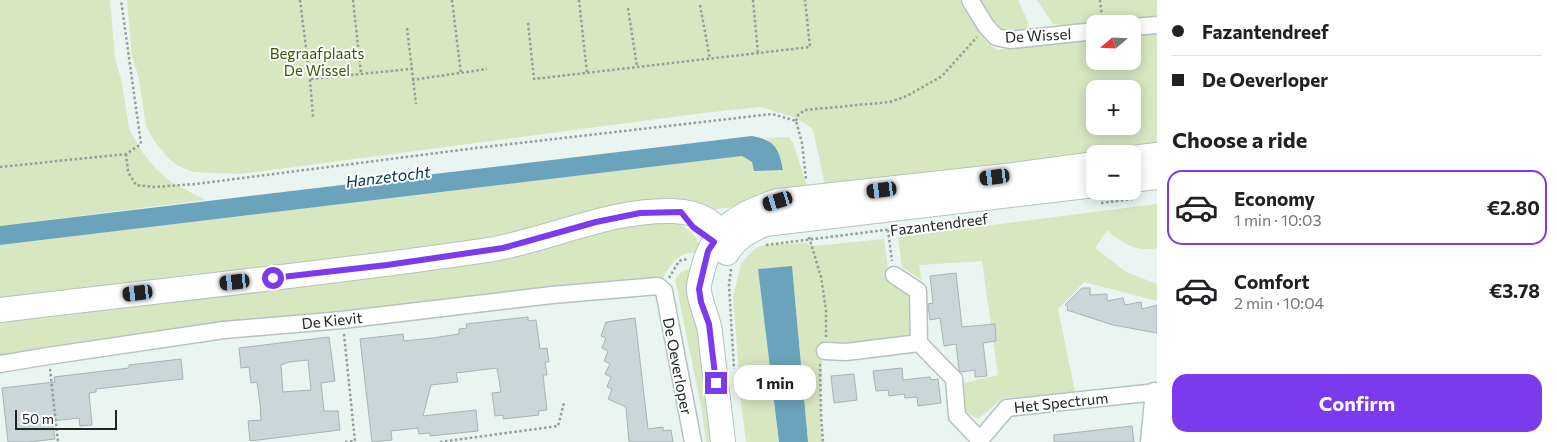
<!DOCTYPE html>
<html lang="en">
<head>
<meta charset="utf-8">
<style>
	:root { --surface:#fff; --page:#f2f2f2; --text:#202124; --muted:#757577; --line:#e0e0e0; --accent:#7c3aed }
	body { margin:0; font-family:Commissioner,sans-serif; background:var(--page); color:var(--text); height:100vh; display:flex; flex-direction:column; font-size:19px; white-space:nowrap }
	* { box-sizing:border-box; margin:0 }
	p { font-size:16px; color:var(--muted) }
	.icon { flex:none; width:28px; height:28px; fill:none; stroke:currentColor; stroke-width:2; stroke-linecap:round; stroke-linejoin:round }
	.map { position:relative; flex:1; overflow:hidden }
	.panel { display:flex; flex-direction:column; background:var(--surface); width:400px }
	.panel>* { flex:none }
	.top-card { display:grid; align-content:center; height:110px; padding:0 15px; background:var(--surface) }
	.needle { width:32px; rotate:251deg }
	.buttons { position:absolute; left:1086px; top:15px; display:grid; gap:10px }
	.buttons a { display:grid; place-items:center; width:55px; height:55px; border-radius:10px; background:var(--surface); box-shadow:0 2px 12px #0003; font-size:25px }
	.scale { position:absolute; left:15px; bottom:12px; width:102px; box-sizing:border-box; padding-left:5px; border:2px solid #212524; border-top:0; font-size:14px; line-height:18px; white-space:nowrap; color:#212524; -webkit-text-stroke:4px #fff; paint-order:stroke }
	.end { position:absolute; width:22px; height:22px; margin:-11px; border:6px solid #7c3aed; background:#fff; box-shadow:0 0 0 2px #fff }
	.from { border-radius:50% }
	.bubble { position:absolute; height:35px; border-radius:15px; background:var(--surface); box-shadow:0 2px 12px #0003; font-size:16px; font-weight:700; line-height:35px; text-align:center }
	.car { position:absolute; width:15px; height:30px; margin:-15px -8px; border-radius:6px; box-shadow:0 0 4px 1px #0007; background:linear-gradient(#222 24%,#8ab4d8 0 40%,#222 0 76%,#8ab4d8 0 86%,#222 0) }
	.top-card b { display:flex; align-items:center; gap:18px; height:48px; font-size:19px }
	.top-card b+b { border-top:1px solid var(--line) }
	.top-card i { width:12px; height:12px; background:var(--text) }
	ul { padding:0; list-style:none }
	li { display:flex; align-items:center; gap:15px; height:75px; margin:0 10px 8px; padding:0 5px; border:2px solid transparent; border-radius:15px }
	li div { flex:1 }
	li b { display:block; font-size:19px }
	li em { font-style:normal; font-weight:700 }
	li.selected { border-color:var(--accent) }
	li>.icon { width:45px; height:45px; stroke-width:1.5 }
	h2 { padding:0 15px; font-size:22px; line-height:60px }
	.action { display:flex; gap:10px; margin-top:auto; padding:10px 15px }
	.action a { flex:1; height:58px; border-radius:15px; background:var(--accent); color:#fff; font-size:20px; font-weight:700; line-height:58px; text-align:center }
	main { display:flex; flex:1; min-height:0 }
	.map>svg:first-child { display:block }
</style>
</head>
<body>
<main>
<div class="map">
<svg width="1157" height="442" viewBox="0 0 1157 442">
	<rect width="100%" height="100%" fill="#e8f5f1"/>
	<g fill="#d7e7c0" fill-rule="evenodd">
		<path d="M 0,0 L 110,0 L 115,58 L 122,83 L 129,129 L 143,153 L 157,170 L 171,182 L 205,200 L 0,226 Z"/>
		<path d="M 127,0 L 960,0 L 986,42 L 997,50 L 1095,37 L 1095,61 L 1132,61 L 1133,33 L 1157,30 L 1157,148 L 1117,154 L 1095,154 L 826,190 L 813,129 L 796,118 L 761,107 L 703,113 L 240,174 L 194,172 L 178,166 L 166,156 L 153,139 L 146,126 L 139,79 L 132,55 ZM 1095,89 L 1132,89 L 1132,126 L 1095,126 Z"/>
		<path d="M 976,0 L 1018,0 L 1028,22 L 1026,30 L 1001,33 Z"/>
		<path d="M 1037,0 L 1157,0 L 1157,16 L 1071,27 L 1053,24 Z"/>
		<path d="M 789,137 L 793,143 L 809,192 L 759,198 L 733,207 L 709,210 L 682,199 L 645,204 L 493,241 L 0,301 L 0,245 L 742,156 L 752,162 L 783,170 C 781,156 777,147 766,138 Z"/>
		<path d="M 1157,204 L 1157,248 C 1138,253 1121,243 1107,230 L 1095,248 L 1126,272 L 1157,284 L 1157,301 L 1084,282 L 1058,309 L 1075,392 L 1003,398 L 978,419 L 966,412 L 964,383 L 998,375 L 982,261 L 919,265 L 922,280 L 902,267 L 898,237 Z"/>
		<path d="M 672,221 C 690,229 698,234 702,255 C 682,247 671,263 663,278 L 558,287 L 0,358 L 0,323 L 54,312 L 633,222 Z"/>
		<path d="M 884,239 L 889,276 L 913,291 L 914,330 L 906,339 L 823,350 L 820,389 L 822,442 L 808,442 L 792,267 L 758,269 L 779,442 L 746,442 L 741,401 L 733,297 L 741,264 L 754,249 L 765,245 L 804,243 L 815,246 Z"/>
		<path d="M 692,268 L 715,442 L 706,442 L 702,411 L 675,279 L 681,272 Z"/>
	</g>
	<g fill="#6ba3bc">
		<path d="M 752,136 C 775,140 779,148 783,170 L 754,171 L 752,162 L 742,156 L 0,245 L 0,226 Z"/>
		<path d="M 792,266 L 808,442 L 779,442 L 758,269 Z"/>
	</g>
	<g fill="#cad7d8" stroke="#a6b3b4" fill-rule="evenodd">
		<path d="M 956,273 L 962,327 L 995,324 L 996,341 L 983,343 L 987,376 L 975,377 L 975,370 L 961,372 L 959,370 L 956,344 L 944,346 L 940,318 L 930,320 L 928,304 L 933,303 L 930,276 Z"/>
		<path d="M 1082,288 L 1090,288 L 1090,295 L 1107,294 L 1107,301 L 1123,298 L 1125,305 L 1141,302 L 1142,309 L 1157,305 L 1157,333 L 1113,325 L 1067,310 L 1068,307 L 1065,305 Z"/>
		<path d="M 528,317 L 528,321 L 536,320 L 540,349 L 547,348 L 549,362 L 545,362 L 547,375 L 543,375 L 547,410 L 538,411 L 539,415 L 503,419 L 503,415 L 495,416 L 492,393 L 501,392 L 497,368 L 456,373 L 458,382 L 431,385 L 423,416 L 476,410 L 478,431 L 430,436 L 430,433 L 419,434 L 418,428 L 391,431 L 392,440 L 372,442 L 360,339 L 403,334 L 404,341 L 433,338 L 459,334 L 459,329 L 467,328 L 466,324 Z"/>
		<path d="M 635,318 L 648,429 L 663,427 L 663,431 L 671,430 L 673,442 L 629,442 L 626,407 L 608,399 L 612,389 L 607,387 L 611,377 L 605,374 L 610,364 L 604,361 L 608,351 L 602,348 L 606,338 L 601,336 L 606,322 Z"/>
		<path d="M 329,337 L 335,381 L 321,383 L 324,411 L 338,411 L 340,430 L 250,441 L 248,421 L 261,420 L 260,404 L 257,382 L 251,383 L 249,367 L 241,368 L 239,348 ZM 308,360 L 311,390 L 283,392 L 281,365 L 289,362 Z"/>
		<path d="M 181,359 L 183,379 L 96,389 L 96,392 L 89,393 L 92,425 L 80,426 L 79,418 L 52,421 L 55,439 L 29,442 L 8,442 L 2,388 L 55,382 L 54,377 L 129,368 L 129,365 Z"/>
		<path d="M 902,368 L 903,380 L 930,377 L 931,380 L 938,379 L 941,403 L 918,406 L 917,397 L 905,398 L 904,394 L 889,396 L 888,390 L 876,391 L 873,371 Z"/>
		<path d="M 854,374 L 857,400 L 834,403 L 831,376 Z"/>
		<path d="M 1132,426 L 1134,442 L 1054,442 L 1054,435 Z"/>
	</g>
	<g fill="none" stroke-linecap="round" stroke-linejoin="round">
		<g stroke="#b6c2bf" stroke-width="19">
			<g id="street">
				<path d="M 970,0 L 986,26 L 996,37 L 1010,40 L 1095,31"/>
				<path d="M 1132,27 L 1157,25"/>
				<path d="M 894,275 L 918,291 L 919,343 L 954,379 L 957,416 L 980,440 L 979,442"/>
				<path d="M 825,351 L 846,352 L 919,343"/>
				<path d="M 0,364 L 48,356 L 224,330 L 342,320 L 552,295 L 658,286 L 664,291 L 693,442"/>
				<path d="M 980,440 L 1007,408 L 1157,392"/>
				<path d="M 1149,442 L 1154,391"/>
			</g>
		</g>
		<g stroke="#b6c2bf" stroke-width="26">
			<g id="secondary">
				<path d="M 1132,158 L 1157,155"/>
				<path d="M 1132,180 L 1157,177"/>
				<path d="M 727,253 C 736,238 749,231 765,224 L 1095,185"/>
				<path d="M 0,310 C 163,290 326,274 488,250 C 550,240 609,209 673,211 C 702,212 715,222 732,245"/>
				<path d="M 723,442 C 719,405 714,369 710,332 C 708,318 701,306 699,291 C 698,283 702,274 704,265 C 715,227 742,212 778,201 L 1014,175 L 1095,164"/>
			</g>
		</g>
		<g stroke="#939d9a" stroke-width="2.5" stroke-dasharray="2.5 2.5" stroke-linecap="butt">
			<path d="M 300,0 L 310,80 L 313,117"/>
			<path d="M 353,0 L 361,73"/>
			<path d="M 452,0 L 461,74"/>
			<path d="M 579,0 L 587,73"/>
			<path d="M 753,0 L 758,53"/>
			<path d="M 1100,0 L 1102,18"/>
			<path d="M 700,5 L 710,59"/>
			<path d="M 628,8 L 637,67"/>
			<path d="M 528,23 L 534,79 L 810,47 L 805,0"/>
			<path d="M 407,28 L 416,104"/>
			<path d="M 311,79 L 411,69"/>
			<path d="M 412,80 L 487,69"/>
			<path d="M 796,121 L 798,115 L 805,110 L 890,102 L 907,96 L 942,76 L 977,37"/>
			<path d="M 126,154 L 128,172 L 136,185 L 154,187 L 196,184 L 476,148 L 772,114 L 796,121 L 802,143 L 806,179"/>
			<path d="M 0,167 L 126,154 L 141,144 L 121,0"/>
			<path d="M 1101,203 L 1133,199"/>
			<path d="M 888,230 L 892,261"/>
			<path d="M 809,237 L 821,277 L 826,310 L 826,337"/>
			<path d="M 766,245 L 932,224"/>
			<path d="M 731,269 L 729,285 L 734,369"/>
			<path d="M 669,278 L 679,261 L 687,259"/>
			<path d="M 344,334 L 355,442"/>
			<path d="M 820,364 L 821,414 L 823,442"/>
			<path d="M 50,369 L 58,442"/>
			<path d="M 345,442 L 355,441"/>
			<path d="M 440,442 L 558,426 L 564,403"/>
		</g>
		<use href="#street" stroke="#fff" stroke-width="16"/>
		<use href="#secondary" stroke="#fff" stroke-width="24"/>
	</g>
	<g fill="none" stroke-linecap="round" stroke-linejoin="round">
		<path stroke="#7c3aed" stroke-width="6" d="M 273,278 L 387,265 L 503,248 L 596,222 L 640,213 L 681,212 L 693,227 L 714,242 L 708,251 L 699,289 L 701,302 L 709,324 L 716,383"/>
	</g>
	<g text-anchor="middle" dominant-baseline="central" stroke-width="4" stroke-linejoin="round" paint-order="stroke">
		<g font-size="15" fill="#212524" stroke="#fff">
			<text transform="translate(1038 35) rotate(-3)">De Wissel</text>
			<text transform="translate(939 224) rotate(-7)">Fazantendreef</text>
			<text transform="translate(332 320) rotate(-6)">De Kievit</text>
			<text transform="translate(678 366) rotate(79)">De Oeverloper</text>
			<text transform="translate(1061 402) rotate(-6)">Het Spectrum</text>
		</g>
		<g font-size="15" fill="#3e5409" stroke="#fff">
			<text x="317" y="53">Begraafplaats<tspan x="317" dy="17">De Wissel</tspan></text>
		</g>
		<g font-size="16" font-style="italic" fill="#003244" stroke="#fff">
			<text transform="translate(388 176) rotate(-7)">Hanzetocht</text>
		</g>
	</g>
</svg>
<div class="buttons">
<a><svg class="needle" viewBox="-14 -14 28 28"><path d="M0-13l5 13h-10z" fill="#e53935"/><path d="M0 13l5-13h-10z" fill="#757577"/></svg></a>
<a>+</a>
<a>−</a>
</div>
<div class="scale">50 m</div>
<i class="end from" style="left:273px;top:278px"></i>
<i class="end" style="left:716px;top:383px"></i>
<div class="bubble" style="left:734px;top:365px;width:82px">1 min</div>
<i class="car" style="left:995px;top:177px;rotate:263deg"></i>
<i class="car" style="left:882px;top:190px;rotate:263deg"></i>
<i class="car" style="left:778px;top:201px;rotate:253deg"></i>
<i class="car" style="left:235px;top:282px;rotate:264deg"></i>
<i class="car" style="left:138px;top:293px;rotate:263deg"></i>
</div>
<section class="panel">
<div class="top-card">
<b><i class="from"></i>Fazantendreef</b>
<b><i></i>De Oeverloper</b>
</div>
<h2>Choose a ride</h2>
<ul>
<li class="selected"><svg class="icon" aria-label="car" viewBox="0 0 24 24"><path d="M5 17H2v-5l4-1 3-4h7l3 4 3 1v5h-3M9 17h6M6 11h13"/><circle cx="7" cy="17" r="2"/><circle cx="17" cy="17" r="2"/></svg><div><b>Economy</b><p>1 min · 10:03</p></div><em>€2.80</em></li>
<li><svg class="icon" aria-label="car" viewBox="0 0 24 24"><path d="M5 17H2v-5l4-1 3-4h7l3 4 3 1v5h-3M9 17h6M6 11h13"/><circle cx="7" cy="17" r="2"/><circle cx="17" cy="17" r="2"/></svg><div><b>Comfort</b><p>2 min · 10:04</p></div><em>€3.78</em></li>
</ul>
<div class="action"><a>Confirm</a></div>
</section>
</main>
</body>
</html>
